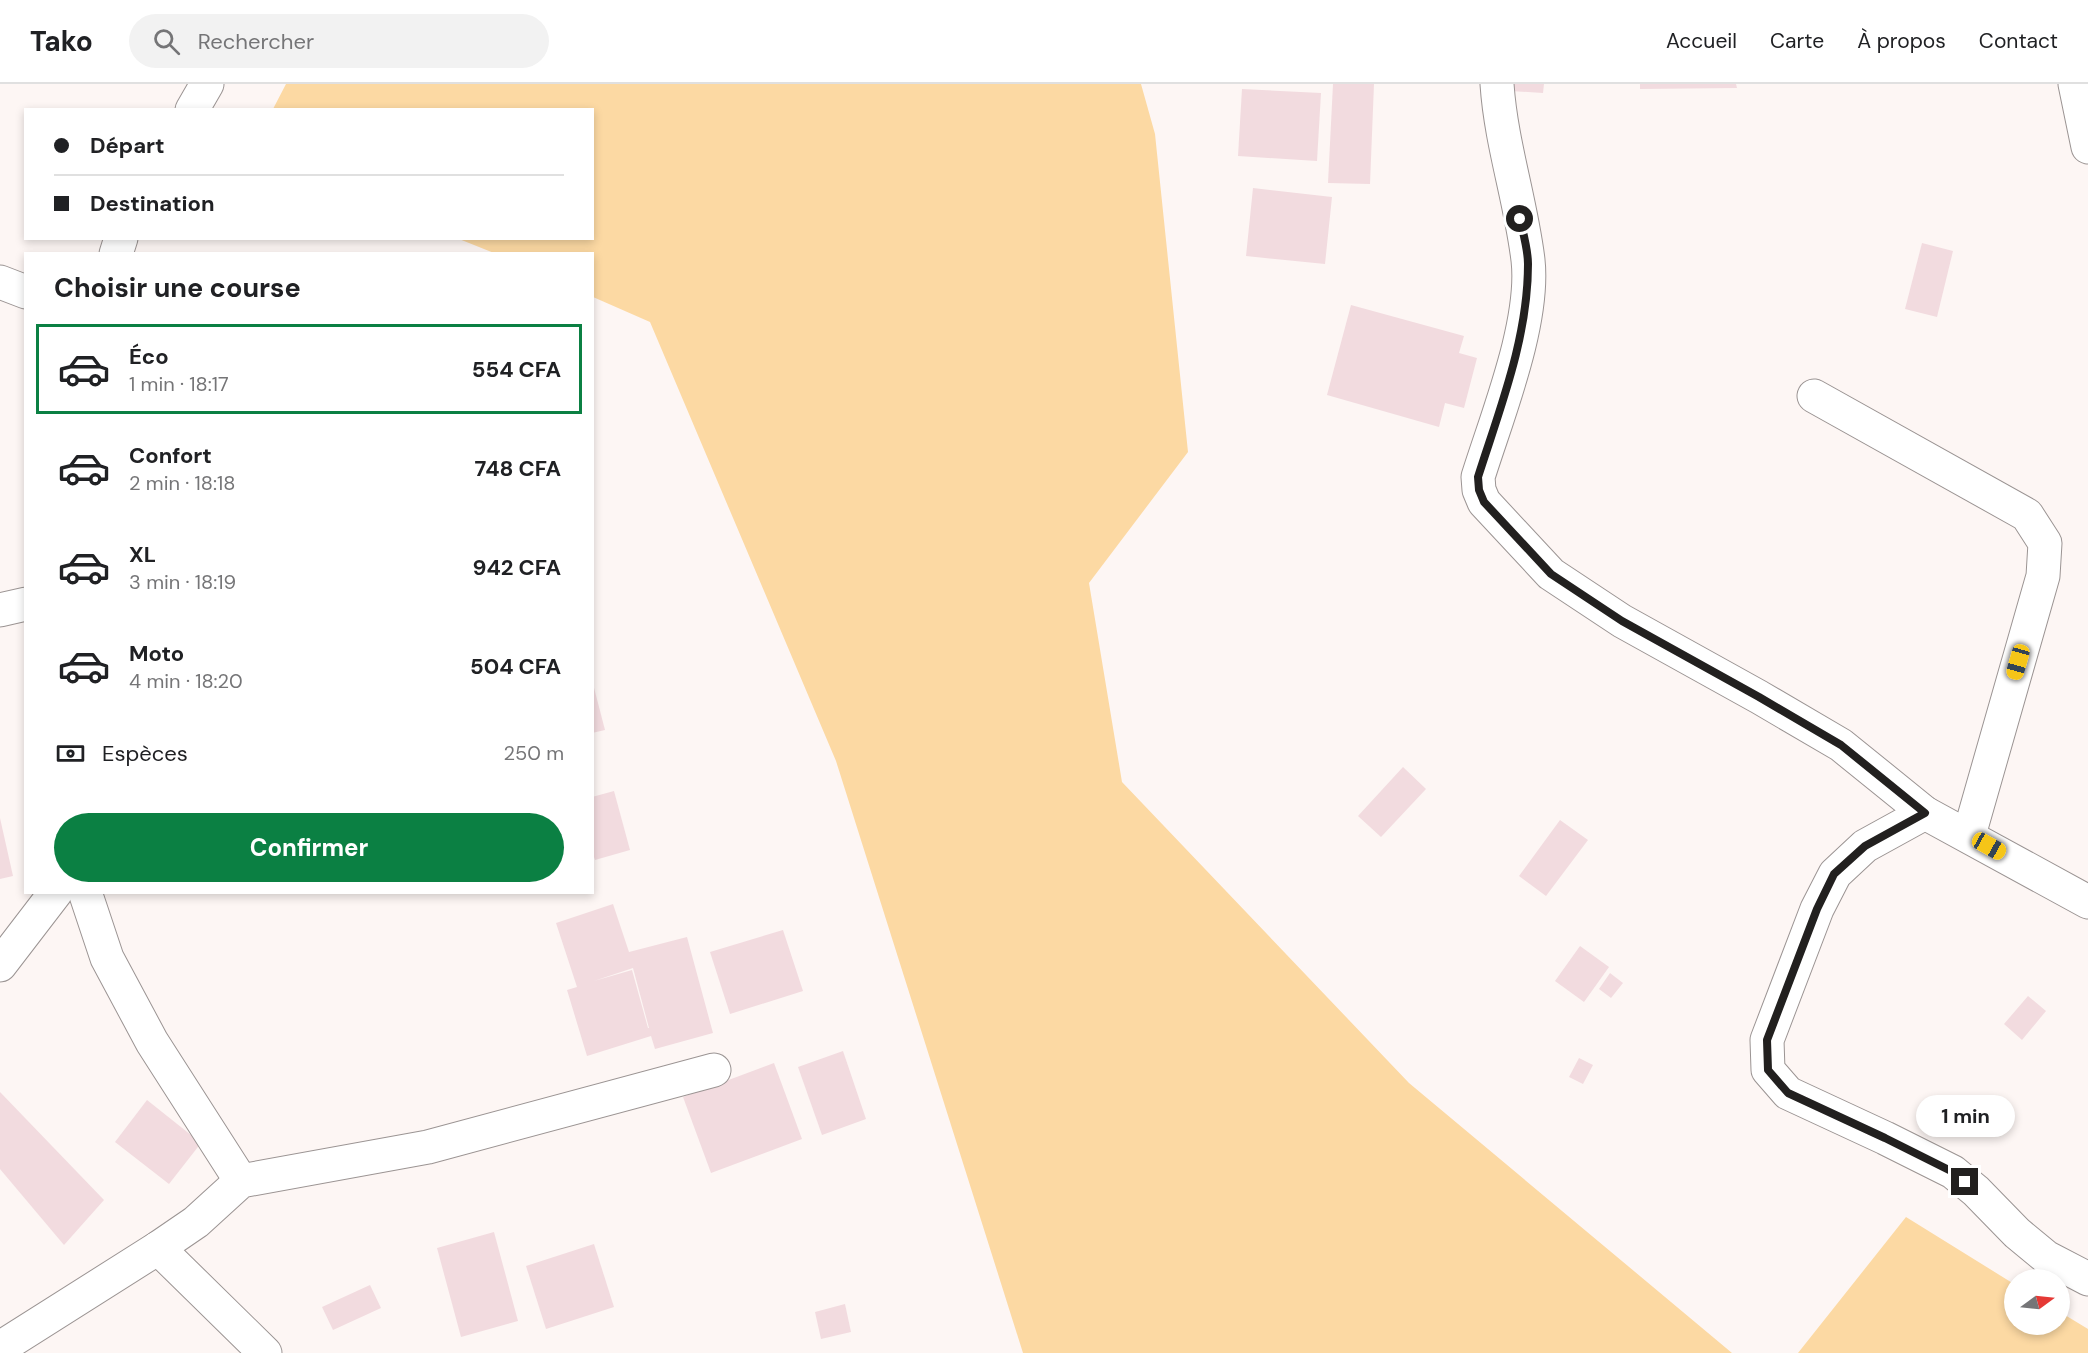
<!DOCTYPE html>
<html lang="fr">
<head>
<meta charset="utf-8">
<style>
	:root { --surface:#fff; --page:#f2f2f2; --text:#202124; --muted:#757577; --line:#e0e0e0; --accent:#0b8043 }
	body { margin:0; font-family:"DM Sans",sans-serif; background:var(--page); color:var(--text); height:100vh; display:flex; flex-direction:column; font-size:22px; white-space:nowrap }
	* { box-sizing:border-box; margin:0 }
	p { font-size:20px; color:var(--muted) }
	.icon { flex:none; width:33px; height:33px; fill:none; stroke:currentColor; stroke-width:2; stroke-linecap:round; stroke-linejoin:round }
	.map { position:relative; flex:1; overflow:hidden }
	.panel { position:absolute; left:24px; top:168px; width:570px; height:642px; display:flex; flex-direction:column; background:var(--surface); border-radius:0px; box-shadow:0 3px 9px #0003 }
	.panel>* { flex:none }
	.banner { position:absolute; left:24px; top:24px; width:570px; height:132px; border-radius:0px; box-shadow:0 3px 9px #0003; display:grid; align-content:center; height:132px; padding:0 30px; background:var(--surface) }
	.needle { width:39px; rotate:75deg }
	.buttons { position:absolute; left:2004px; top:1185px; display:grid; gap:12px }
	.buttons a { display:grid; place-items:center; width:66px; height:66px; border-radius:50%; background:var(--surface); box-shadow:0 3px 9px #0003; font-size:30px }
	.end { position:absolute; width:27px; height:27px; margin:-14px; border:8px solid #22201f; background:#fff; box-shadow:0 0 0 3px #fff }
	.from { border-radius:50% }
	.bubble { position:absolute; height:42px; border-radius:21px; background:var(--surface); box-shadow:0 3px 9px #0003; font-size:20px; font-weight:700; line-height:42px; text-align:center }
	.car { position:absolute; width:18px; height:36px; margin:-18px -9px; border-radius:8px; box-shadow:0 0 4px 2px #0007; background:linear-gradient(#f5c518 24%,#345 0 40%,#f5c518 0 76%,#345 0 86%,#f5c518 0) }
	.banner b { display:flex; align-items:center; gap:21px; height:57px; font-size:22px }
	.banner b+b { border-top:2px solid var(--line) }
	.banner i { width:15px; height:15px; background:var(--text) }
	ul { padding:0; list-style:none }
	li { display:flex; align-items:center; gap:18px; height:90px; margin:0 12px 9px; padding:0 18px; border:3px solid transparent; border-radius:0px }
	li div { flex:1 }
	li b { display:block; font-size:22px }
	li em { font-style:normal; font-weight:700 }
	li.active { border-color:var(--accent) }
	li>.icon { width:54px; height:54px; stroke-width:1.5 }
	h2 { padding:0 30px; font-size:27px; line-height:72px }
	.pay { display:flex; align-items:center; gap:15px; height:66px; padding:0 30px; font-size:22px }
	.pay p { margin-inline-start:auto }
	.action { display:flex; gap:12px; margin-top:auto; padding:12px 30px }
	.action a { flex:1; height:69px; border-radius:36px; background:var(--accent); color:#fff; font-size:24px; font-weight:700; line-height:69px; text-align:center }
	header { display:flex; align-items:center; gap:36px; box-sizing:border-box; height:84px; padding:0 30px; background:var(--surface); border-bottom:2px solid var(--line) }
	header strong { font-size:28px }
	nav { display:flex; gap:33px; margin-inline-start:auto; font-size:21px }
	.search { width:420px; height:54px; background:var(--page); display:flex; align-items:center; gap:15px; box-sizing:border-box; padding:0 21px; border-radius:33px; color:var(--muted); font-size:22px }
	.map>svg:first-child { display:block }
</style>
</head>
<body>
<header>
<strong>Tako</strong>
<div class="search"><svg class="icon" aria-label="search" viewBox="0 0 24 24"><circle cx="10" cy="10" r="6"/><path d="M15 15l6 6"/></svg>Rechercher</div>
<nav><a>Accueil</a><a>Carte</a><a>À propos</a><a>Contact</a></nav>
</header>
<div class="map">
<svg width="2088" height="1269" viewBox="0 0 2088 1269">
	<rect width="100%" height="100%" fill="#fdf6f4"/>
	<g fill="#fcd9a3">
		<path d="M 286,0 L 1141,0 L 1155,50 L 1188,368 L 1089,499 L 1122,698 L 1409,999 L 1732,1269 L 1023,1269 L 836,677 L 650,238 L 593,213 L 592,170 L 494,169 L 459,155 L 592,154 L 592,26 L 273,25 Z"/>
		<path d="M 1906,1133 L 2014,1200 L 2014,1240 L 2060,1240 L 2060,1228 L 2088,1245 L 2088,1269 L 1798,1269 Z"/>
	</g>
	<g fill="#f2dbdf" fill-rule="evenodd">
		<path d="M 1333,0 L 1374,0 L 1370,100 L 1328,99 Z"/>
		<path d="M 1510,0 L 1544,0 L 1543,9 L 1510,7 Z"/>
		<path d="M 1640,0 L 1736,0 L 1737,4 L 1640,5 Z"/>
		<path d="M 1242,5 L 1321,9 L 1317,77 L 1238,72 Z"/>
		<path d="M 1253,104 L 1332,113 L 1325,180 L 1246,172 Z"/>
		<path d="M 1922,159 L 1953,167 L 1937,233 L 1905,225 Z"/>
		<path d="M 1351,221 L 1464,252 L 1459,269 L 1477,274 L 1464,324 L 1445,319 L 1439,343 L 1327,311 Z"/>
		<path d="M 592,596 L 605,646 L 592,649 Z"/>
		<path d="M 1403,683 L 1426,705 L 1381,753 L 1358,732 Z"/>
		<path d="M 614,707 L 630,766 L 595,776 L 592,767 L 592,713 Z"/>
		<path d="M 0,734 L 13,792 L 0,795 Z"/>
		<path d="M 1560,736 L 1588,756 L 1546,812 L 1519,792 Z"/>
		<path d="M 613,820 L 629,868 L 687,853 L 713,949 L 655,965 L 651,952 L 587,972 L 567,906 L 577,903 L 556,839 ZM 633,884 L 649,944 L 648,944 L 632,886 L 594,897 Z"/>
		<path d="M 783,846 L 803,907 L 730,930 L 710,868 Z"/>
		<path d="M 1580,862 L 1609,883 L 1584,918 L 1555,897 Z"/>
		<path d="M 1610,889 L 1623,899 L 1611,914 L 1599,905 Z"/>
		<path d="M 2028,912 L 2046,927 L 2022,956 L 2004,940 Z"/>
		<path d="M 843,967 L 866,1035 L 822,1051 L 798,983 Z"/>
		<path d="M 1579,974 L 1593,981 L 1583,1000 L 1569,993 Z"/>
		<path d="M 774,979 L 802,1055 L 711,1089 L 683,1013 Z"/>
		<path d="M 0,1008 L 104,1116 L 64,1161 L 0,1085 Z"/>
		<path d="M 147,1016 L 201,1059 L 169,1100 L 115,1058 Z"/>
		<path d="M 494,1148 L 518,1237 L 461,1253 L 437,1164 Z"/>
		<path d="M 594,1160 L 614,1223 L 546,1245 L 526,1182 Z"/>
		<path d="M 370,1201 L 381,1224 L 333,1246 L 322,1223 Z"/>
		<path d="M 845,1220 L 851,1248 L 821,1255 L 815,1228 Z"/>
	</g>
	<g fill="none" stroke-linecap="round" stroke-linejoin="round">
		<g stroke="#9b9493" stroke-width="35">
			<g id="minor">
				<path d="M 1497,0 C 1501,60 1521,117 1528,176 C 1535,239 1497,332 1478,393 L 1479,406 L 1484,418 L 1551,490 L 1622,537 L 1759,613 L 1841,661 L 1925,729 L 2088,818"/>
				<path d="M 2075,0 L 2088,63"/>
				<path d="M 192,26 L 207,0"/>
				<path d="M 116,170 L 121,154"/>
				<path d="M 0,198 L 26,208"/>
				<path d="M 1814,312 L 2027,431 L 2045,459 L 2043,492 L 1969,751"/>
				<path d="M 0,526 L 26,520"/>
				<path d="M 1925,729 L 1865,762 L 1835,790 L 1817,825 L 1767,956 L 1768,986 L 1788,1009 L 1885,1054 L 1953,1088 L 1976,1107 L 2017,1149 L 2046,1173 L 2088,1195"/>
				<path d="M 85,808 L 107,874 L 152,958 L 241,1097"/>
				<path d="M 0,881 L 56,808"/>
				<path d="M 158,1164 L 265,1269"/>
				<path d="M 0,1264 L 158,1164 L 196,1138 L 241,1097 L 428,1063 L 714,986"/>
			</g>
		</g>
		<use href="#minor" stroke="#fff" stroke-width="33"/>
	</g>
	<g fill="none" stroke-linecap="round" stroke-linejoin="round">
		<path stroke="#22201f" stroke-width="8" d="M 1520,135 C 1523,149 1528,165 1528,180 C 1528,254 1500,324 1478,393 L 1479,406 L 1484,418 L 1551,490 L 1622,537 L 1759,613 L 1841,661 L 1925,729 L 1865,762 L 1834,790 L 1817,825 L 1767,956 L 1768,986 L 1788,1009 L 1885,1054 L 1953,1088 L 1965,1098"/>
	</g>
</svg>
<div class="buttons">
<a><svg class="needle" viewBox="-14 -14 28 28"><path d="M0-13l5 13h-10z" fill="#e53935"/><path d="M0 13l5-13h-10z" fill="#757577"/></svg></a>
</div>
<i class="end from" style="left:1520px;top:135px"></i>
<i class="end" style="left:1965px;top:1098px"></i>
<div class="bubble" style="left:1916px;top:1011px;width:99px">1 min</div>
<i class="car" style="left:2018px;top:578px;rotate:196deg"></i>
<i class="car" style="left:1989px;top:762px;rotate:119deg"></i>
<div class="banner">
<b><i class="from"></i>Départ</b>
<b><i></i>Destination</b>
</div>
<section class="panel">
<h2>Choisir une course</h2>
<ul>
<li class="active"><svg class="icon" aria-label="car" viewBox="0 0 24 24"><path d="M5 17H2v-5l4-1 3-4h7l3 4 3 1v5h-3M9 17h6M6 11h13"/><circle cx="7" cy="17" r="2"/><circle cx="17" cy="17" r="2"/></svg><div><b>Éco</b><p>1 min · 18:17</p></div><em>554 CFA</em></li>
<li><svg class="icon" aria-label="car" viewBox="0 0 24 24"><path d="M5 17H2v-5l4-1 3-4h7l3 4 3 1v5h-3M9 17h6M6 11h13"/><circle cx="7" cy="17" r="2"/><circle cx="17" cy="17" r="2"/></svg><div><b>Confort</b><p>2 min · 18:18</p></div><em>748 CFA</em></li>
<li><svg class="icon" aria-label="car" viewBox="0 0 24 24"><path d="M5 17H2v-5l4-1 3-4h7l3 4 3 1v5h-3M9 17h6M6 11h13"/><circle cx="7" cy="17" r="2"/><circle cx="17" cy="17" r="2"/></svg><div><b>XL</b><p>3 min · 18:19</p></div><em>942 CFA</em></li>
<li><svg class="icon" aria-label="car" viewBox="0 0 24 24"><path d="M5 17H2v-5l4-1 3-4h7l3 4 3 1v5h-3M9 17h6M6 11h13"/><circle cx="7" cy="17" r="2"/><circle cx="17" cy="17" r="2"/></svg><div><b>Moto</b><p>4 min · 18:20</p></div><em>504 CFA</em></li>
</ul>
<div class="pay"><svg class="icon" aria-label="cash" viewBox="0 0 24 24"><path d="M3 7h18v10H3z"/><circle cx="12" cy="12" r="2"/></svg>Espèces<p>250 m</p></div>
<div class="action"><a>Confirmer</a></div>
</section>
</div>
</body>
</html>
